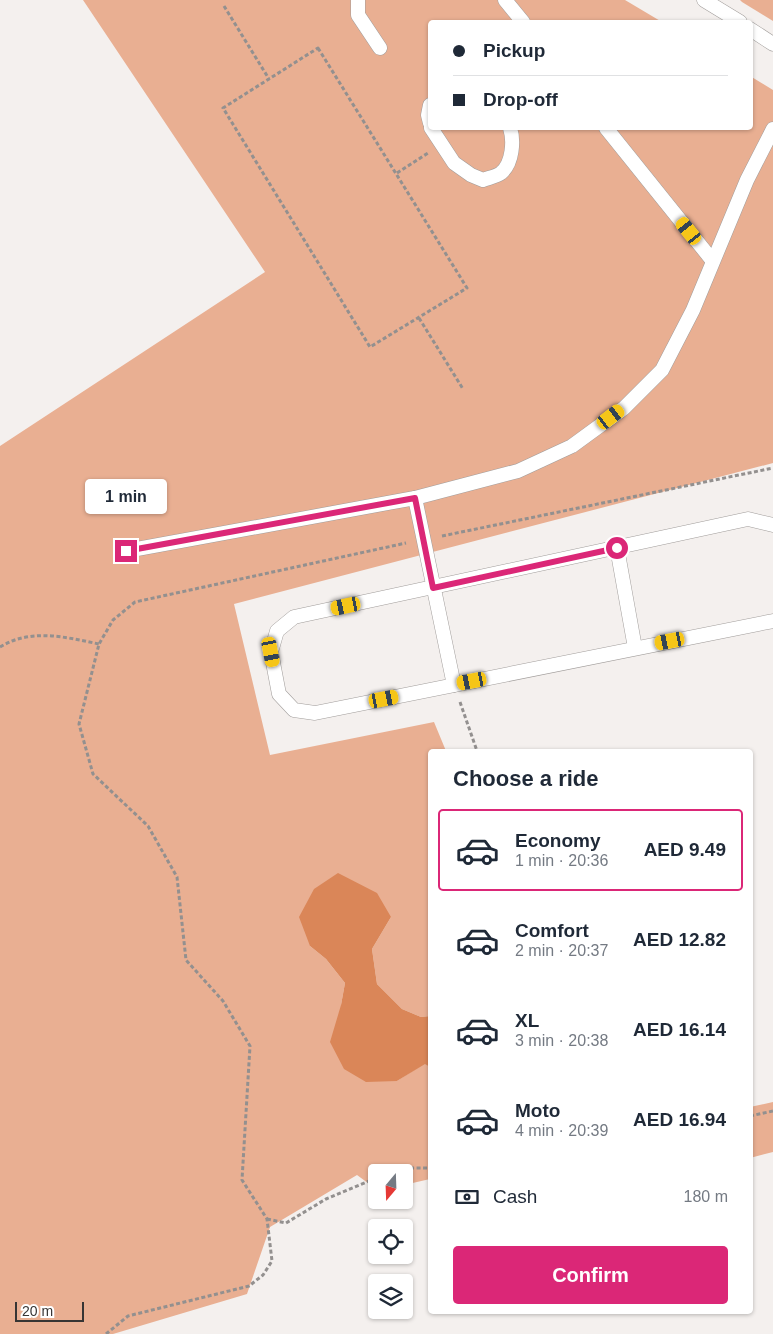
<!DOCTYPE html>
<html lang="en">
<head>
<meta charset="utf-8">
<style>
	:root { --surface:#fff; --page:#f2f2f3; --text:#1f2937; --muted:#747a83; --line:#e0e1e3; --accent:#db2777 }
	body { margin:0; font-family:Helvetica,sans-serif; background:var(--page); color:var(--text); height:100vh; display:flex; flex-direction:column; font-size:19px; white-space:nowrap }
	* { box-sizing:border-box; margin:0 }
	p { font-size:16px; color:var(--muted) }
	.icon { flex:none; width:28px; height:28px; fill:none; stroke:currentColor; stroke-width:2; stroke-linecap:round; stroke-linejoin:round }
	.map { position:relative; flex:1; overflow:hidden }
	.panel { position:absolute; left:428px; top:749px; width:325px; height:565px; display:flex; flex-direction:column; background:var(--surface); border-radius:5px; box-shadow:0 1px 4px #0004 }
	.panel>* { flex:none }
	.banner { position:absolute; left:428px; top:20px; width:325px; height:110px; border-radius:5px; box-shadow:0 1px 4px #0004; display:grid; align-content:center; height:110px; padding:0 25px; background:var(--surface) }
	.needle { width:32px; rotate:199deg }
	.buttons { position:absolute; left:368px; top:1164px; display:grid; gap:10px }
	.buttons a { display:grid; place-items:center; width:45px; height:45px; border-radius:5px; background:var(--surface); box-shadow:0 1px 4px #0004; font-size:25px }
	.scale { position:absolute; left:15px; bottom:12px; width:69px; box-sizing:border-box; padding-left:5px; border:2px solid #373534; border-top:0; font-size:14px; line-height:18px; white-space:nowrap; color:#373534; -webkit-text-stroke:4px #fff; paint-order:stroke }
	.end { position:absolute; width:22px; height:22px; margin:-11px; border:6px solid #db2777; background:#fff; box-shadow:0 0 0 2px #fff }
	.from { border-radius:50% }
	.bubble { position:absolute; height:35px; border-radius:5px; background:var(--surface); box-shadow:0 1px 4px #0004; font-size:16px; font-weight:600; line-height:35px; text-align:center }
	.car { position:absolute; width:15px; height:30px; margin:-15px -8px; border-radius:6px; box-shadow:0 0 4px 1px #0007; background:linear-gradient(#f5c518 24%,#345 0 40%,#f5c518 0 76%,#345 0 86%,#f5c518 0) }
	.banner b { display:flex; align-items:center; gap:18px; height:48px; font-size:19px }
	.banner b+b { border-top:1px solid var(--line) }
	.banner i { width:12px; height:12px; background:var(--text) }
	ul { padding:0; list-style:none }
	li { display:flex; align-items:center; gap:15px; height:82px; margin:0 10px 8px; padding:0 15px; border:2px solid transparent; border-radius:5px }
	li div { flex:1 }
	li b { display:block; font-size:19px }
	li em { font-style:normal; font-weight:600 }
	li.on { border-color:var(--accent) }
	li>.icon { width:45px; height:45px; stroke-width:1.5 }
	h2 { padding:0 25px; font-size:22px; line-height:60px }
	.pay { display:flex; align-items:center; gap:12px; height:55px; padding:0 25px; font-size:19px }
	.pay p { margin-inline-start:auto }
	.cta { display:flex; gap:10px; margin-top:auto; padding:10px 25px }
	.cta a { flex:1; height:58px; border-radius:5px; background:var(--accent); color:#fff; font-size:20px; font-weight:600; line-height:58px; text-align:center }
	.map>svg:first-child { display:block }
</style>
</head>
<body>
<div class="map">
<svg width="773" height="1334" viewBox="0 0 773 1334">
	<rect width="100%" height="100%" fill="#f4f0ee"/>
	<g fill="#e9af92">
		<path d="M 83,0 L 625,0 L 662,22 L 430,22 L 430,128 L 750,128 L 750,76 L 773,90 L 773,463 L 234,604 L 270,755 L 434,722 L 446,751 L 430,751 L 430,1016 L 421,1017 L 402,1009 L 377,984 L 372,949 L 391,917 L 310,946 L 326,959 L 345,983 L 341,1005 L 397,1081 L 425,1063 L 430,1067 L 430,1179 L 404,1185 L 404,1172 L 376,1172 L 376,1189 L 357,1175 L 270,1227 L 247,1294 L 113,1334 L 0,1334 L 0,446 L 265,272 Z"/>
		<path d="M 740,0 L 773,0 L 773,21 L 742,2 Z"/>
		<path d="M 773,1102 L 773,1152 L 750,1158 L 750,1107 Z"/>
	</g>
	<path fill="#da8658" d="M 338,873 L 377,893 L 391,917 L 372,949 L 377,984 L 402,1009 L 421,1017 L 430,1016 L 430,1067 L 425,1064 L 397,1081 L 366,1082 L 344,1069 L 330,1042 L 341,1005 L 345,983 L 326,959 L 310,946 L 299,917 L 314,889 Z"/>
	<g fill="none" stroke-linecap="round" stroke-linejoin="round">
		<g stroke="#a19d9b" stroke-width="15">
			<g id="lane">
				<path d="M 358,0 L 358,15 L 380,48"/>
				<path d="M 505,0 L 523,22"/>
				<path d="M 704,0 L 740,22"/>
				<path d="M 750,29 L 773,44"/>
				<path d="M 430,105 L 428,115 L 430,123"/>
				<path d="M 431,128 L 454,163 L 471,175 L 483,180 C 488,178 497,176 501,173 C 513,163 514,140 510,128"/>
				<path d="M 606,128 L 712,260"/>
				<path d="M 415,498 L 454,685"/>
				<path d="M 773,525 L 748,519 L 294,617 L 277,631 L 271,652 L 279,694 L 294,710 L 315,713 L 773,621"/>
				<path d="M 617,548 L 635,648"/>
				<path d="M 126,551 L 415,498 L 518,471 L 572,446 L 624,408 L 662,370 L 693,310 L 747,180 L 773,129"/>
			</g>
		</g>
		<g stroke="#93908f" stroke-width="3" stroke-dasharray="4 2.5" stroke-linecap="butt">
			<path d="M 224,6 L 269,79"/>
			<path d="M 318,48 L 467,288 L 370,347 L 223,108 Z"/>
			<path d="M 397,173 L 428,153"/>
			<path d="M 419,318 L 463,389"/>
			<path d="M 442,536 L 773,468"/>
			<path d="M 0,647 C 31,628 65,637 99,644"/>
			<path d="M 460,702 L 477,751"/>
			<path d="M 750,1116 L 773,1111"/>
			<path d="M 391,1172 L 409,1168 L 430,1168"/>
			<path d="M 267,1219 L 286,1223 L 326,1199 L 376,1178"/>
			<path d="M 106,1334 L 128,1316 L 249,1286 L 263,1275 L 272,1261 L 267,1219 L 242,1180 L 250,1046 L 223,1001 L 186,960 L 177,877 L 148,826 L 93,774 L 79,724 L 99,644 L 113,620 L 135,602 L 406,543"/>
		</g>
		<use href="#lane" stroke="#fff" stroke-width="14"/>
	</g>
	<g fill="none" stroke-linecap="round" stroke-linejoin="round">
		<path stroke="#db2777" stroke-width="6" d="M 126,551 L 415,498 L 433,588 L 617,548"/>
	</g>
</svg>
<div class="buttons">
<a><svg class="needle" viewBox="-14 -14 28 28"><path d="M0-13l5 13h-10z" fill="#e53935"/><path d="M0 13l5-13h-10z" fill="#747a83"/></svg></a>
<a><svg class="icon" aria-label="locate" viewBox="0 0 24 24"><circle cx="12" cy="12" r="6"/><path d="M12 2v4M12 18v4M2 12h4M18 12h4"/></svg></a>
<a><svg class="icon" aria-label="layers" viewBox="0 0 24 24"><path d="M12 4l9 5-9 5-9-5zM3 14l9 5 9-5"/></svg></a>
</div>
<div class="scale">20 m</div>
<i class="end from" style="left:617px;top:548px"></i>
<i class="end" style="left:126px;top:551px"></i>
<div class="bubble" style="left:85px;top:479px;width:82px">1 min</div>
<i class="car" style="left:689px;top:231px;rotate:321deg"></i>
<i class="car" style="left:611px;top:417px;rotate:53deg"></i>
<i class="car" style="left:346px;top:606px;rotate:258deg"></i>
<i class="car" style="left:670px;top:641px;rotate:259deg"></i>
<i class="car" style="left:271px;top:652px;rotate:169deg"></i>
<i class="car" style="left:472px;top:681px;rotate:259deg"></i>
<i class="car" style="left:384px;top:699px;rotate:79deg"></i>
<div class="banner">
<b><i class="from"></i>Pickup</b>
<b><i></i>Drop-off</b>
</div>
<section class="panel">
<h2>Choose a ride</h2>
<ul>
<li class="on"><svg class="icon" aria-label="car" viewBox="0 0 24 24"><path d="M5 17H2v-5l4-1 3-4h7l3 4 3 1v5h-3M9 17h6M6 11h13"/><circle cx="7" cy="17" r="2"/><circle cx="17" cy="17" r="2"/></svg><div><b>Economy</b><p>1 min · 20:36</p></div><em>AED 9.49</em></li>
<li><svg class="icon" aria-label="car" viewBox="0 0 24 24"><path d="M5 17H2v-5l4-1 3-4h7l3 4 3 1v5h-3M9 17h6M6 11h13"/><circle cx="7" cy="17" r="2"/><circle cx="17" cy="17" r="2"/></svg><div><b>Comfort</b><p>2 min · 20:37</p></div><em>AED 12.82</em></li>
<li><svg class="icon" aria-label="car" viewBox="0 0 24 24"><path d="M5 17H2v-5l4-1 3-4h7l3 4 3 1v5h-3M9 17h6M6 11h13"/><circle cx="7" cy="17" r="2"/><circle cx="17" cy="17" r="2"/></svg><div><b>XL</b><p>3 min · 20:38</p></div><em>AED 16.14</em></li>
<li><svg class="icon" aria-label="car" viewBox="0 0 24 24"><path d="M5 17H2v-5l4-1 3-4h7l3 4 3 1v5h-3M9 17h6M6 11h13"/><circle cx="7" cy="17" r="2"/><circle cx="17" cy="17" r="2"/></svg><div><b>Moto</b><p>4 min · 20:39</p></div><em>AED 16.94</em></li>
</ul>
<div class="pay"><svg class="icon" aria-label="cash" viewBox="0 0 24 24"><path d="M3 7h18v10H3z"/><circle cx="12" cy="12" r="2"/></svg>Cash<p>180 m</p></div>
<div class="cta"><a>Confirm</a></div>
</section>
</div>
</body>
</html>
